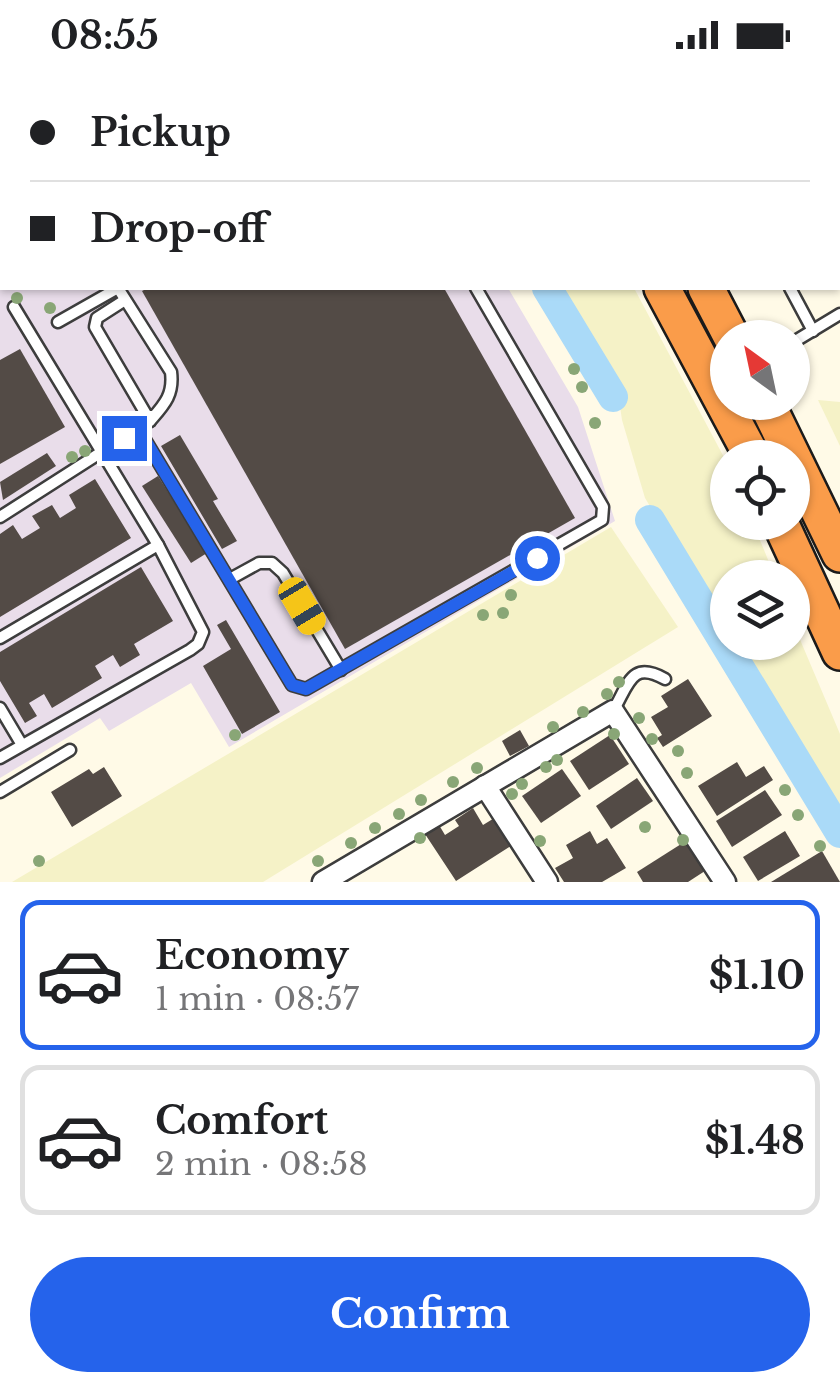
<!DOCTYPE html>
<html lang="en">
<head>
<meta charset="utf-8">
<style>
	:root { --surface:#fff; --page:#f6f6f6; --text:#202124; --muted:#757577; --line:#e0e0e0; --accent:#2563eb }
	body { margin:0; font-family:"Libre Baskerville",serif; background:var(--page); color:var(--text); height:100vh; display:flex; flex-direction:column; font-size:38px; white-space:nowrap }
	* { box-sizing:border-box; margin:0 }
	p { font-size:32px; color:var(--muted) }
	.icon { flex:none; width:55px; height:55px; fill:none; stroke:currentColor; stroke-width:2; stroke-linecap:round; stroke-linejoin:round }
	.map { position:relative; height:812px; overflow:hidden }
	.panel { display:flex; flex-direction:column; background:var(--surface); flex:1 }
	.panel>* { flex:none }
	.banner { position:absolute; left:0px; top:0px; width:840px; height:220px; box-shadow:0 2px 8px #0004; display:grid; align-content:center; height:220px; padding:0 30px; background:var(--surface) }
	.needle { width:65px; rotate:327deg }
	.tools { position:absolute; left:710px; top:250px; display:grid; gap:20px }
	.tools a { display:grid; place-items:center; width:100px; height:100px; border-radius:50%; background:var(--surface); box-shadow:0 2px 8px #0004; font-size:50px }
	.end { position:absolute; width:45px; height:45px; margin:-22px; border:12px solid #2563eb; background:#fff; box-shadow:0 0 0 5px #fff }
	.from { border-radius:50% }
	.car { position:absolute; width:30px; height:60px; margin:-30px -15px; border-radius:12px; box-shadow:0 0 8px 2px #0007; background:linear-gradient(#f5c518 24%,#345 0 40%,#f5c518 0 76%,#345 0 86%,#f5c518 0) }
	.banner b { display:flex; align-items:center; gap:35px; height:95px; font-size:38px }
	.banner b+b { border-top:2px solid var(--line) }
	.banner i { width:25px; height:25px; background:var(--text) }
	ul { padding:18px 0 0; list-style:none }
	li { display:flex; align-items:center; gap:30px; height:150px; margin:0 20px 15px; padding:0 10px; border:5px solid var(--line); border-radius:20px }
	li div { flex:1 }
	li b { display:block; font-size:38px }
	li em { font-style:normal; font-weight:700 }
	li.selected { border-color:var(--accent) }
	li>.icon { width:90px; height:90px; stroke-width:1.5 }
	.primary-button { display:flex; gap:20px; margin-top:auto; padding:20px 30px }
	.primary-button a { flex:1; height:115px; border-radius:60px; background:var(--accent); color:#fff; font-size:40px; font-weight:700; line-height:115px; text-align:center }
	.status { display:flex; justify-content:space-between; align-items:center; height:70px; padding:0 50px; background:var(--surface); direction:ltr }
	.status svg { height:28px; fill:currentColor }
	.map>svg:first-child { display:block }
</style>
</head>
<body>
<div class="status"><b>08:55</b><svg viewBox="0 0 49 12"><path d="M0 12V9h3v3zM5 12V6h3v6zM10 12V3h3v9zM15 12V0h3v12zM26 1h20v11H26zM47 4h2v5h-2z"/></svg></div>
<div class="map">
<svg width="840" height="812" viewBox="0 0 840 812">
	<rect width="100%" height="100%" fill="#fffae7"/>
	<path fill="#e9ddea" d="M 5,218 L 508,218 L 578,337 L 615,451 L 229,677 L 191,613 L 109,661 L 100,648 L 0,708 L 0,220 Z"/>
	<g fill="#f5f2c7">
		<path d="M 562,218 L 634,218 L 727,393 L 728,452 L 753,453 L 775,507 L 728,508 L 727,563 L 645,428 L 622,350 L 615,302 Z"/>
		<path d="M 818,330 L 840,332 L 840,376 Z"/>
		<path d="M 611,457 L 678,557 L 263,812 L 12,812 Z"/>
		<path d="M 793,553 L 840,664 L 840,739 L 734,573 L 792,572 Z"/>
	</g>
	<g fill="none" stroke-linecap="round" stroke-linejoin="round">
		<g stroke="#2e8fd2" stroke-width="5">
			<path d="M 327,2 L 336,0"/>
			<path d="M 0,165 L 2,164"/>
		</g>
		<g stroke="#aadaf8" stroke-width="30">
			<path d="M 424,0 L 425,2"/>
			<path d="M 547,218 L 613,327"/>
			<path d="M 650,450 L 840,763"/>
		</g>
	</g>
	<g fill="#534b46">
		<path d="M 148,218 L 444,218 L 575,448 L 345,579 L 142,221 Z"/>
		<path d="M 20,279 L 65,357 L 0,394 L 0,290 Z"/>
		<path d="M 180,365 L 218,429 L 213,431 L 237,471 L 222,479 L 161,376 Z"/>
		<path d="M 47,383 L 56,396 L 3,430 L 0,412 Z"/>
		<path d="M 158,406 L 207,483 L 191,493 L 142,416 Z"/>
		<path d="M 95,409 L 131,468 L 0,547 L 0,464 L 13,455 L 22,469 L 40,458 L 32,446 L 52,435 L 60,448 L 76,438 L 69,425 Z"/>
		<path d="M 141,497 L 173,551 L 134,574 L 140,585 L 120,597 L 113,585 L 95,596 L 102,608 L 52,638 L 44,624 L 29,633 L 37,646 L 25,653 L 0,611 L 0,582 Z"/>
		<path d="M 226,550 L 280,642 L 242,664 L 203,596 L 231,579 L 217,555 Z"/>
		<path d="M 688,609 L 712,646 L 663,677 L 657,668 L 662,665 L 651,647 L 668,637 L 661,626 Z"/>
		<path d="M 520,660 L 529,676 L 510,686 L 502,671 Z"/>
		<path d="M 610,665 L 629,694 L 589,720 L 570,691 Z"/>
		<path d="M 737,692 L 746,707 L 764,696 L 773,710 L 717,746 L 698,716 Z"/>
		<path d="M 104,697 L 122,726 L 72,757 L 51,722 L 89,699 L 93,704 Z"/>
		<path d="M 562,699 L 581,726 L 541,753 L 522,726 Z"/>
		<path d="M 637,708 L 653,731 L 611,759 L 596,736 Z"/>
		<path d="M 765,720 L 782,745 L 732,777 L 716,751 Z"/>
		<path d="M 473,738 L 483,755 L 496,747 L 514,774 L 456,811 L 425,764 L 439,755 L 445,765 L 459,756 L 455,750 Z"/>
		<path d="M 590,761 L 597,774 L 607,768 L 626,798 L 602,812 L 564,812 L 555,798 L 573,788 L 566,775 Z"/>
		<path d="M 785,761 L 800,786 L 758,811 L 743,787 Z"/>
		<path d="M 689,769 L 708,799 L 688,812 L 643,812 L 637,802 Z"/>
		<path d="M 822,781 L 840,812 L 771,812 Z"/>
	</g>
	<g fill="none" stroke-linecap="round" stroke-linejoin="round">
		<g stroke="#3d3d3d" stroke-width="15">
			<g id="service">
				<path d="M 96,0 L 98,2"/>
				<path d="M 718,0 L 719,2"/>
				<path d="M 0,46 L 2,44"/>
				<path d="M 0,82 L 2,83"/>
				<path d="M 0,103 L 2,102"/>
				<path d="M 838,195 L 840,197"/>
				<path d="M 790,218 L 813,261"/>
				<path d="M 125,230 L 97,248 L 95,257 L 150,351"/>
				<path d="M 58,252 L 118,218"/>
				<path d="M 792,273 L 840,244"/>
				<path d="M 138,358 L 292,615 L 306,619 L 602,450 L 603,437 L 476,218"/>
				<path d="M 0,447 L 150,351 C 164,335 174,325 171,302 L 118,218"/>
				<path d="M 230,509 L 259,493 L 272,493 L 283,503 L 341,600"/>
				<path d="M 0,568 L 158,475"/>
				<path d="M 0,638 L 22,675"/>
				<path d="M 613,641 C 629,614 631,590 665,609"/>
				<path d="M 0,688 L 190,580 L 198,574 L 203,562 L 158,475 L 14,237"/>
				<path d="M 0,722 L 70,680"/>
			</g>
		</g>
		<g stroke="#3d3d3d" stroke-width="25">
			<g id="minor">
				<path d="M 485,716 L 547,812"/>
				<path d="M 323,812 L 613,641 L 725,812"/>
			</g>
		</g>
		<g stroke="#1b1b1b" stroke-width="40">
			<g id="motorway">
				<path d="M 539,0 L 540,2"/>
				<path d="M 585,0 L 587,2"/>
				<path d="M 662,218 L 753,388"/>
				<path d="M 706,218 L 732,268"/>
				<path d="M 766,332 L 840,484"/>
				<path d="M 780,452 L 840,582"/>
			</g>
		</g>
		<use href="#service" stroke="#fff" stroke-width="10"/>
		<use href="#minor" stroke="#fff" stroke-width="20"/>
		<use href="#motorway" stroke="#fa9c4a" stroke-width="35"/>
	</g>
	<g fill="#89a676">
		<circle cx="17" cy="228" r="6"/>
		<circle cx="50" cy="238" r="6"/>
		<circle cx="574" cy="299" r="6"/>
		<circle cx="582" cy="317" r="6"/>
		<circle cx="595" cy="353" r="6"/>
		<circle cx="85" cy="381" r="6"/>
		<circle cx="72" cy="387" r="6"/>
		<circle cx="511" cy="525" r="6"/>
		<circle cx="503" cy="543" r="6"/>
		<circle cx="483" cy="545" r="6"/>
		<circle cx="619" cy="612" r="6"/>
		<circle cx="607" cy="624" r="6"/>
		<circle cx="583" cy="642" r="6"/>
		<circle cx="639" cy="648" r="6"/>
		<circle cx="553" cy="657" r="6"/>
		<circle cx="614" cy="664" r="6"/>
		<circle cx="235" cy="665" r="6"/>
		<circle cx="652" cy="669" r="6"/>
		<circle cx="678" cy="681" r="6"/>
		<circle cx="557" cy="690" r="6"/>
		<circle cx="546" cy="697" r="6"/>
		<circle cx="477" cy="698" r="6"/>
		<circle cx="687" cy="703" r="6"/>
		<circle cx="453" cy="712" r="6"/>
		<circle cx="522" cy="714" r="6"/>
		<circle cx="785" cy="720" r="6"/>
		<circle cx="512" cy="724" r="6"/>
		<circle cx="421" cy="730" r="6"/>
		<circle cx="399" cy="744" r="6"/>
		<circle cx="798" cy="745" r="6"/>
		<circle cx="645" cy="757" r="6"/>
		<circle cx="375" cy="758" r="6"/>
		<circle cx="420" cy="768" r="6"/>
		<circle cx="683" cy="770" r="6"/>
		<circle cx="540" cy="771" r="6"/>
		<circle cx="351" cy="773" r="6"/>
		<circle cx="820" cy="776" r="6"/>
		<circle cx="39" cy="791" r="6"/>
		<circle cx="318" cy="791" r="6"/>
	</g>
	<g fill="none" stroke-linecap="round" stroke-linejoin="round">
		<path stroke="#2563eb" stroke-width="12" d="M 124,368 L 138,358 L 292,615 L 306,619 L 537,488"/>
	</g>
</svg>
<div class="tools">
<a><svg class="needle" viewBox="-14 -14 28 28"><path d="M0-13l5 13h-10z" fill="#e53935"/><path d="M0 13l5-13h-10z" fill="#757577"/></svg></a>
<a><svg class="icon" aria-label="locate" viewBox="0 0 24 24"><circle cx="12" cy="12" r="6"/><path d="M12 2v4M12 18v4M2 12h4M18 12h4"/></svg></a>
<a><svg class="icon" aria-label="layers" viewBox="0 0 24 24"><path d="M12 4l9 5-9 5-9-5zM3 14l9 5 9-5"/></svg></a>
</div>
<i class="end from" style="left:537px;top:488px"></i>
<i class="end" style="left:124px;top:368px"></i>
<i class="car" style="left:302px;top:536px;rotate:149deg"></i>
<div class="banner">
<b><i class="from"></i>Pickup</b>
<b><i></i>Drop-off</b>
</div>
</div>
<section class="panel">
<ul>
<li class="selected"><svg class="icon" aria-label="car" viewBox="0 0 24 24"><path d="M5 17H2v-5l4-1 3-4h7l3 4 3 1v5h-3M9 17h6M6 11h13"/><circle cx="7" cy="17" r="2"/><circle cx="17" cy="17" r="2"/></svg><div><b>Economy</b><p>1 min · 08:57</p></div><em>$1.10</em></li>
<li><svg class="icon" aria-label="car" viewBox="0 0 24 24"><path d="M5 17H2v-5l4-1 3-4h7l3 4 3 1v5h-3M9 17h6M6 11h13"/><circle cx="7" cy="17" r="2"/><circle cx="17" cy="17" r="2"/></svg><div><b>Comfort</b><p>2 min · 08:58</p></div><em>$1.48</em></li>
</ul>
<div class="primary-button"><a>Confirm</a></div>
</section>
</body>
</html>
